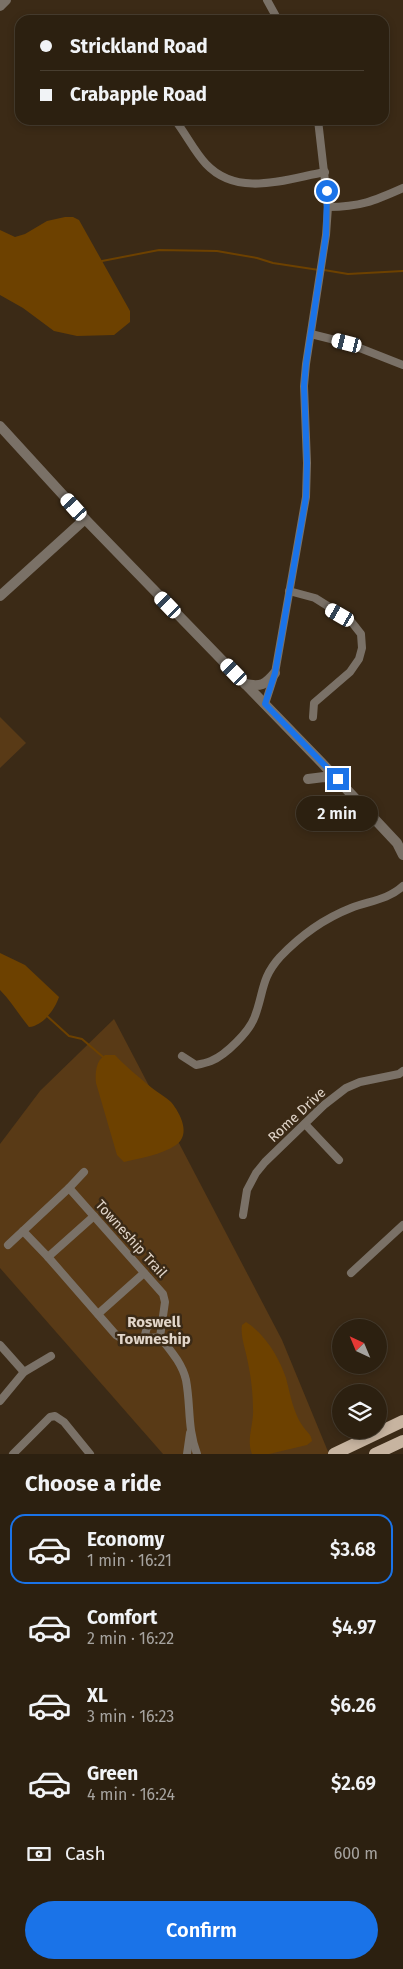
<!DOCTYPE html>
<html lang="en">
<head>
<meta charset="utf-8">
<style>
	:root { --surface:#2c2010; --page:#382d1e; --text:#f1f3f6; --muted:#a6a39f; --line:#483e30; --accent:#1a73e8 }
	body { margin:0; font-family:"Fira Sans",sans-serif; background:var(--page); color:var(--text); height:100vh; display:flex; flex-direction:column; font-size:19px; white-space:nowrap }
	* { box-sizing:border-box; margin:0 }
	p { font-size:16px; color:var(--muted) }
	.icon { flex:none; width:28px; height:28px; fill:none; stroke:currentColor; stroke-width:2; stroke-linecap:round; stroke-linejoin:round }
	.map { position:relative; height:1454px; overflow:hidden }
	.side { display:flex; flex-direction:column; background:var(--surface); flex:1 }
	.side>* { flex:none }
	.top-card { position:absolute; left:15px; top:15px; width:374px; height:110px; border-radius:15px; box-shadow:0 2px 8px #0003,0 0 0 1px var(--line); display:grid; align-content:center; height:110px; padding:0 25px; background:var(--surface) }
	.needle { width:32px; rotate:316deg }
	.buttons { position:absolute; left:332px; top:1319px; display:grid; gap:10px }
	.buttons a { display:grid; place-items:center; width:55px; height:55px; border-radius:50%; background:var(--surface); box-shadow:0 2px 8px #0003,0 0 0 1px var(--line); font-size:25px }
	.end { position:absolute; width:22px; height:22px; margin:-11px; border:6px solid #1a73e8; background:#fff; box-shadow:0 0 0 2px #fff }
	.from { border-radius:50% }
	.bubble { position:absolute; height:35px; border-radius:18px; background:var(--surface); box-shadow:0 2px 8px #0003,0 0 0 1px var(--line); font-size:16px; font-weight:600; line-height:35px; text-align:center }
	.car { position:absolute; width:15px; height:30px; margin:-15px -8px; border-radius:6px; box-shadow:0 0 4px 1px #0007; background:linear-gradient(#fff 24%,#345 0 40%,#fff 0 76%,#345 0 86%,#fff 0) }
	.top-card b { display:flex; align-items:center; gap:18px; height:48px; font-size:19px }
	.top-card b+b { border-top:1px solid var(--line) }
	.top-card i { width:12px; height:12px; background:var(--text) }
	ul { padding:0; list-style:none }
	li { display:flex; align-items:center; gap:15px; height:70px; margin:0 10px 8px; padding:0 15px; border:2px solid transparent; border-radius:15px }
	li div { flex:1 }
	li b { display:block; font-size:19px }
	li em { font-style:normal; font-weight:600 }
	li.selected { border-color:var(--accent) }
	li>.icon { width:45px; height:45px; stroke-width:1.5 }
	h2 { padding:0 25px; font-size:22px; line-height:60px }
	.pay { display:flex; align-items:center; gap:12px; height:55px; padding:0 25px; font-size:19px }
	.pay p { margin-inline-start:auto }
	.button { display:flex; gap:10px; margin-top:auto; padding:10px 25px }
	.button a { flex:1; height:58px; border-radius:30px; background:var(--accent); color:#fff; font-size:20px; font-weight:600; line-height:58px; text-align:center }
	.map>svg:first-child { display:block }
</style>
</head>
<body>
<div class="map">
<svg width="403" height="1454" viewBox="0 0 403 1454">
	<rect width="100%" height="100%" fill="#3b2a16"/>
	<g fill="#593a16">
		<path d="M 0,717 L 26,743 L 0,768 Z"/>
		<path d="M 114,1019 L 282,1340 L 329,1454 L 163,1454 L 0,1268 L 0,1144 L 40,1091 Z"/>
	</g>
	<g fill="#6d4100">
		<path d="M 65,217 L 73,217 L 79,220 L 130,311 L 130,322 L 114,335 L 77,336 L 54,331 L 23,308 L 0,295 L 0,230 L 15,237 L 25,234 L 47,221 Z"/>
		<path d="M 0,953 L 25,965 L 59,997 C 55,1009 43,1026 29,1027 C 19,1015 11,1001 0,990 Z"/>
		<path d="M 105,1055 L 115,1055 C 126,1067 140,1078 152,1088 C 158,1093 166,1097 171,1102 C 181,1114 191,1135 176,1145 C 161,1155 141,1158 124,1162 L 117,1155 L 96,1083 C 95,1072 96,1061 105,1055 Z"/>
		<path d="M 246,1322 C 265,1334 279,1357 286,1378 C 289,1389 291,1401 295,1411 C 297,1416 299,1421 302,1425 C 306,1432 311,1433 312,1441 L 307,1445 L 269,1454 L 252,1454 C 246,1440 254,1424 253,1409 C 253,1394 251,1377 248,1363 C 246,1351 240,1336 242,1325 Z"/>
	</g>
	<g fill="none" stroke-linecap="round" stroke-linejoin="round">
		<g stroke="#6d4100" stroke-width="2">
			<path d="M 102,261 L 159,250 L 217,251 L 257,258 L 273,263 L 319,270"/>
			<path d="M 324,270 L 348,274 L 403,271"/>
			<path d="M 47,1016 L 69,1036 L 82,1039 L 103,1057"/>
		</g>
		<g stroke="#7a7167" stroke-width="8">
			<path d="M 267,0 L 278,20"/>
			<path d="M 175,120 C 186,134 194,151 206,164 C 238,198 286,179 325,172"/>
			<path d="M 328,207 C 360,207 374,201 403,188"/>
			<path d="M 311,334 L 347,343 L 403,365"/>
			<path d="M 289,591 L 315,598 L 350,620 L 361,634 L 362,648 L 359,659 L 350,672 L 314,703 L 313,717"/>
			<path d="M 265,704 L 275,673 L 306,497 L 307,463 L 304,386 L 306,364 L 326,235 L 328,207 L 318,120"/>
			<path d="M 182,1056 L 196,1065 C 201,1064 206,1063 211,1061 C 226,1055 250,1031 255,1016 C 264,992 261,978 280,957 C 300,936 323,919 351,908 C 369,901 388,900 403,886"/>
			<path d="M 305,1124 L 339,1160"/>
			<path d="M 69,1188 L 163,1294 L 165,1302 L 160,1337"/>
			<path d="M 243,1215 L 247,1190 L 256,1173 L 265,1162 L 324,1105 L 346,1088 L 360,1082 L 399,1074 L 403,1071"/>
			<path d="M 23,1231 L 48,1257 L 116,1335 L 124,1340 L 160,1337"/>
			<path d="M 8,1245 L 69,1188 L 84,1172"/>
			<path d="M 48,1257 L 94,1216"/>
			<path d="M 351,1273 L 403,1225"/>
			<path d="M 98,1314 L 144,1273"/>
			<path d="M 160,1337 C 170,1350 182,1363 186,1380 C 191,1407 187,1427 197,1454"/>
			<path d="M 150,1338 L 145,1335 L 147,1327 L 156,1322 L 159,1324 L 161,1328"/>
			<path d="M 0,1345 L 24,1372"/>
			<path d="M 0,1401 L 24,1372 L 51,1356"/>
			<path d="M 13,1454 L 50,1417 L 55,1416 L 64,1422 L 90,1454"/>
			<path d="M 187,1454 L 190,1433"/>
		</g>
		<g stroke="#7a7167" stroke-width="10">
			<path d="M 0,6 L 6,0"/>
			<path d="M 0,426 L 85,519 L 321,762 L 397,843 L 403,855"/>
			<path d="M 0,596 L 85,519"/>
			<path d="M 245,684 C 261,687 265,685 275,673"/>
			<path d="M 308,779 L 324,777 L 338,779"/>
		</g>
		<g stroke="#c7b4a0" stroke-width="12">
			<path d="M 334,1454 L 403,1421"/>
			<path d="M 375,1454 L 403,1441"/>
		</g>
	</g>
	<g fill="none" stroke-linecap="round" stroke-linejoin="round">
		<path stroke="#1a73e8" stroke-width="6" d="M 327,191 L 326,235 L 306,364 L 304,386 L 307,463 L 306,497 L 275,673 L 265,704 L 338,779"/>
	</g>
	<g text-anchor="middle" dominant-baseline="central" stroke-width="5" stroke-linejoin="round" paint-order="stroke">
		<g font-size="14" fill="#e1d5c9" stroke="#3b2a16">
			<text transform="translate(297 1115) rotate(-43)">Rome Drive</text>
			<text transform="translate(131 1239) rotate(48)">Towneship Trail</text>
		</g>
		<g font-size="15" font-weight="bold" fill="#e1d5c9" stroke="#3b2a16">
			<text x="154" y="1322">Roswell<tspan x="154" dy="17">Towneship</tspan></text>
		</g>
	</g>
</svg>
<div class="buttons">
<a><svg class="needle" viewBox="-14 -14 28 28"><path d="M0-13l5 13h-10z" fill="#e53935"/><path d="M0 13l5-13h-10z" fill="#a6a39f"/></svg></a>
<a><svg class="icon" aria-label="layers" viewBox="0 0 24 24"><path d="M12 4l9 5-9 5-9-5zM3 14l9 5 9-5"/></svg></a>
</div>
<i class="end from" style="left:327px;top:191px"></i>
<i class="end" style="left:338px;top:779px"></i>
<div class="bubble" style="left:296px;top:796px;width:82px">2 min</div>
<i class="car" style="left:347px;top:343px;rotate:284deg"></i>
<i class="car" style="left:74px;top:507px;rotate:318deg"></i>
<i class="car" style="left:168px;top:605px;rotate:316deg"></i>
<i class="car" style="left:340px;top:615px;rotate:300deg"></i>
<i class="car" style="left:234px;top:672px;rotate:316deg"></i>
<div class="top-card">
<b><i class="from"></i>Strickland Road</b>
<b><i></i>Crabapple Road</b>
</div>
</div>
<section class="side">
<h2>Choose a ride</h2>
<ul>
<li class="selected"><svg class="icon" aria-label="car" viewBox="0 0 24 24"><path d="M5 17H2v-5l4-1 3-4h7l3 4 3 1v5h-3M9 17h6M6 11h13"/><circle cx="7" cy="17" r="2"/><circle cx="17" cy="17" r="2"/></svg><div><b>Economy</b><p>1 min · 16:21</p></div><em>$3.68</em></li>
<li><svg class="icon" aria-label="car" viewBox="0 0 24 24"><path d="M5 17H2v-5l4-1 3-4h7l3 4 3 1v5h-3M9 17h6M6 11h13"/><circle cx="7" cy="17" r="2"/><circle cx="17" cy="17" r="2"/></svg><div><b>Comfort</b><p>2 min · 16:22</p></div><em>$4.97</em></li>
<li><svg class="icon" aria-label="car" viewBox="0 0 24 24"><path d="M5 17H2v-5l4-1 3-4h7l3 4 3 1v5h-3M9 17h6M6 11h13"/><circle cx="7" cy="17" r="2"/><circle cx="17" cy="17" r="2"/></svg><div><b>XL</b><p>3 min · 16:23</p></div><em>$6.26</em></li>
<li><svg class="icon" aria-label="car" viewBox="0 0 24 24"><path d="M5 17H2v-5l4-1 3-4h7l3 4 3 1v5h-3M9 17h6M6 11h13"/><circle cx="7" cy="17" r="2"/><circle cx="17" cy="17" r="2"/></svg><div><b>Green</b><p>4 min · 16:24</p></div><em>$2.69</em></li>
</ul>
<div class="pay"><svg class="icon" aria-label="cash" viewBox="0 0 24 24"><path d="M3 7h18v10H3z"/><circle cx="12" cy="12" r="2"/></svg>Cash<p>600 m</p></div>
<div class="button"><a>Confirm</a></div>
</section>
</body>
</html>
